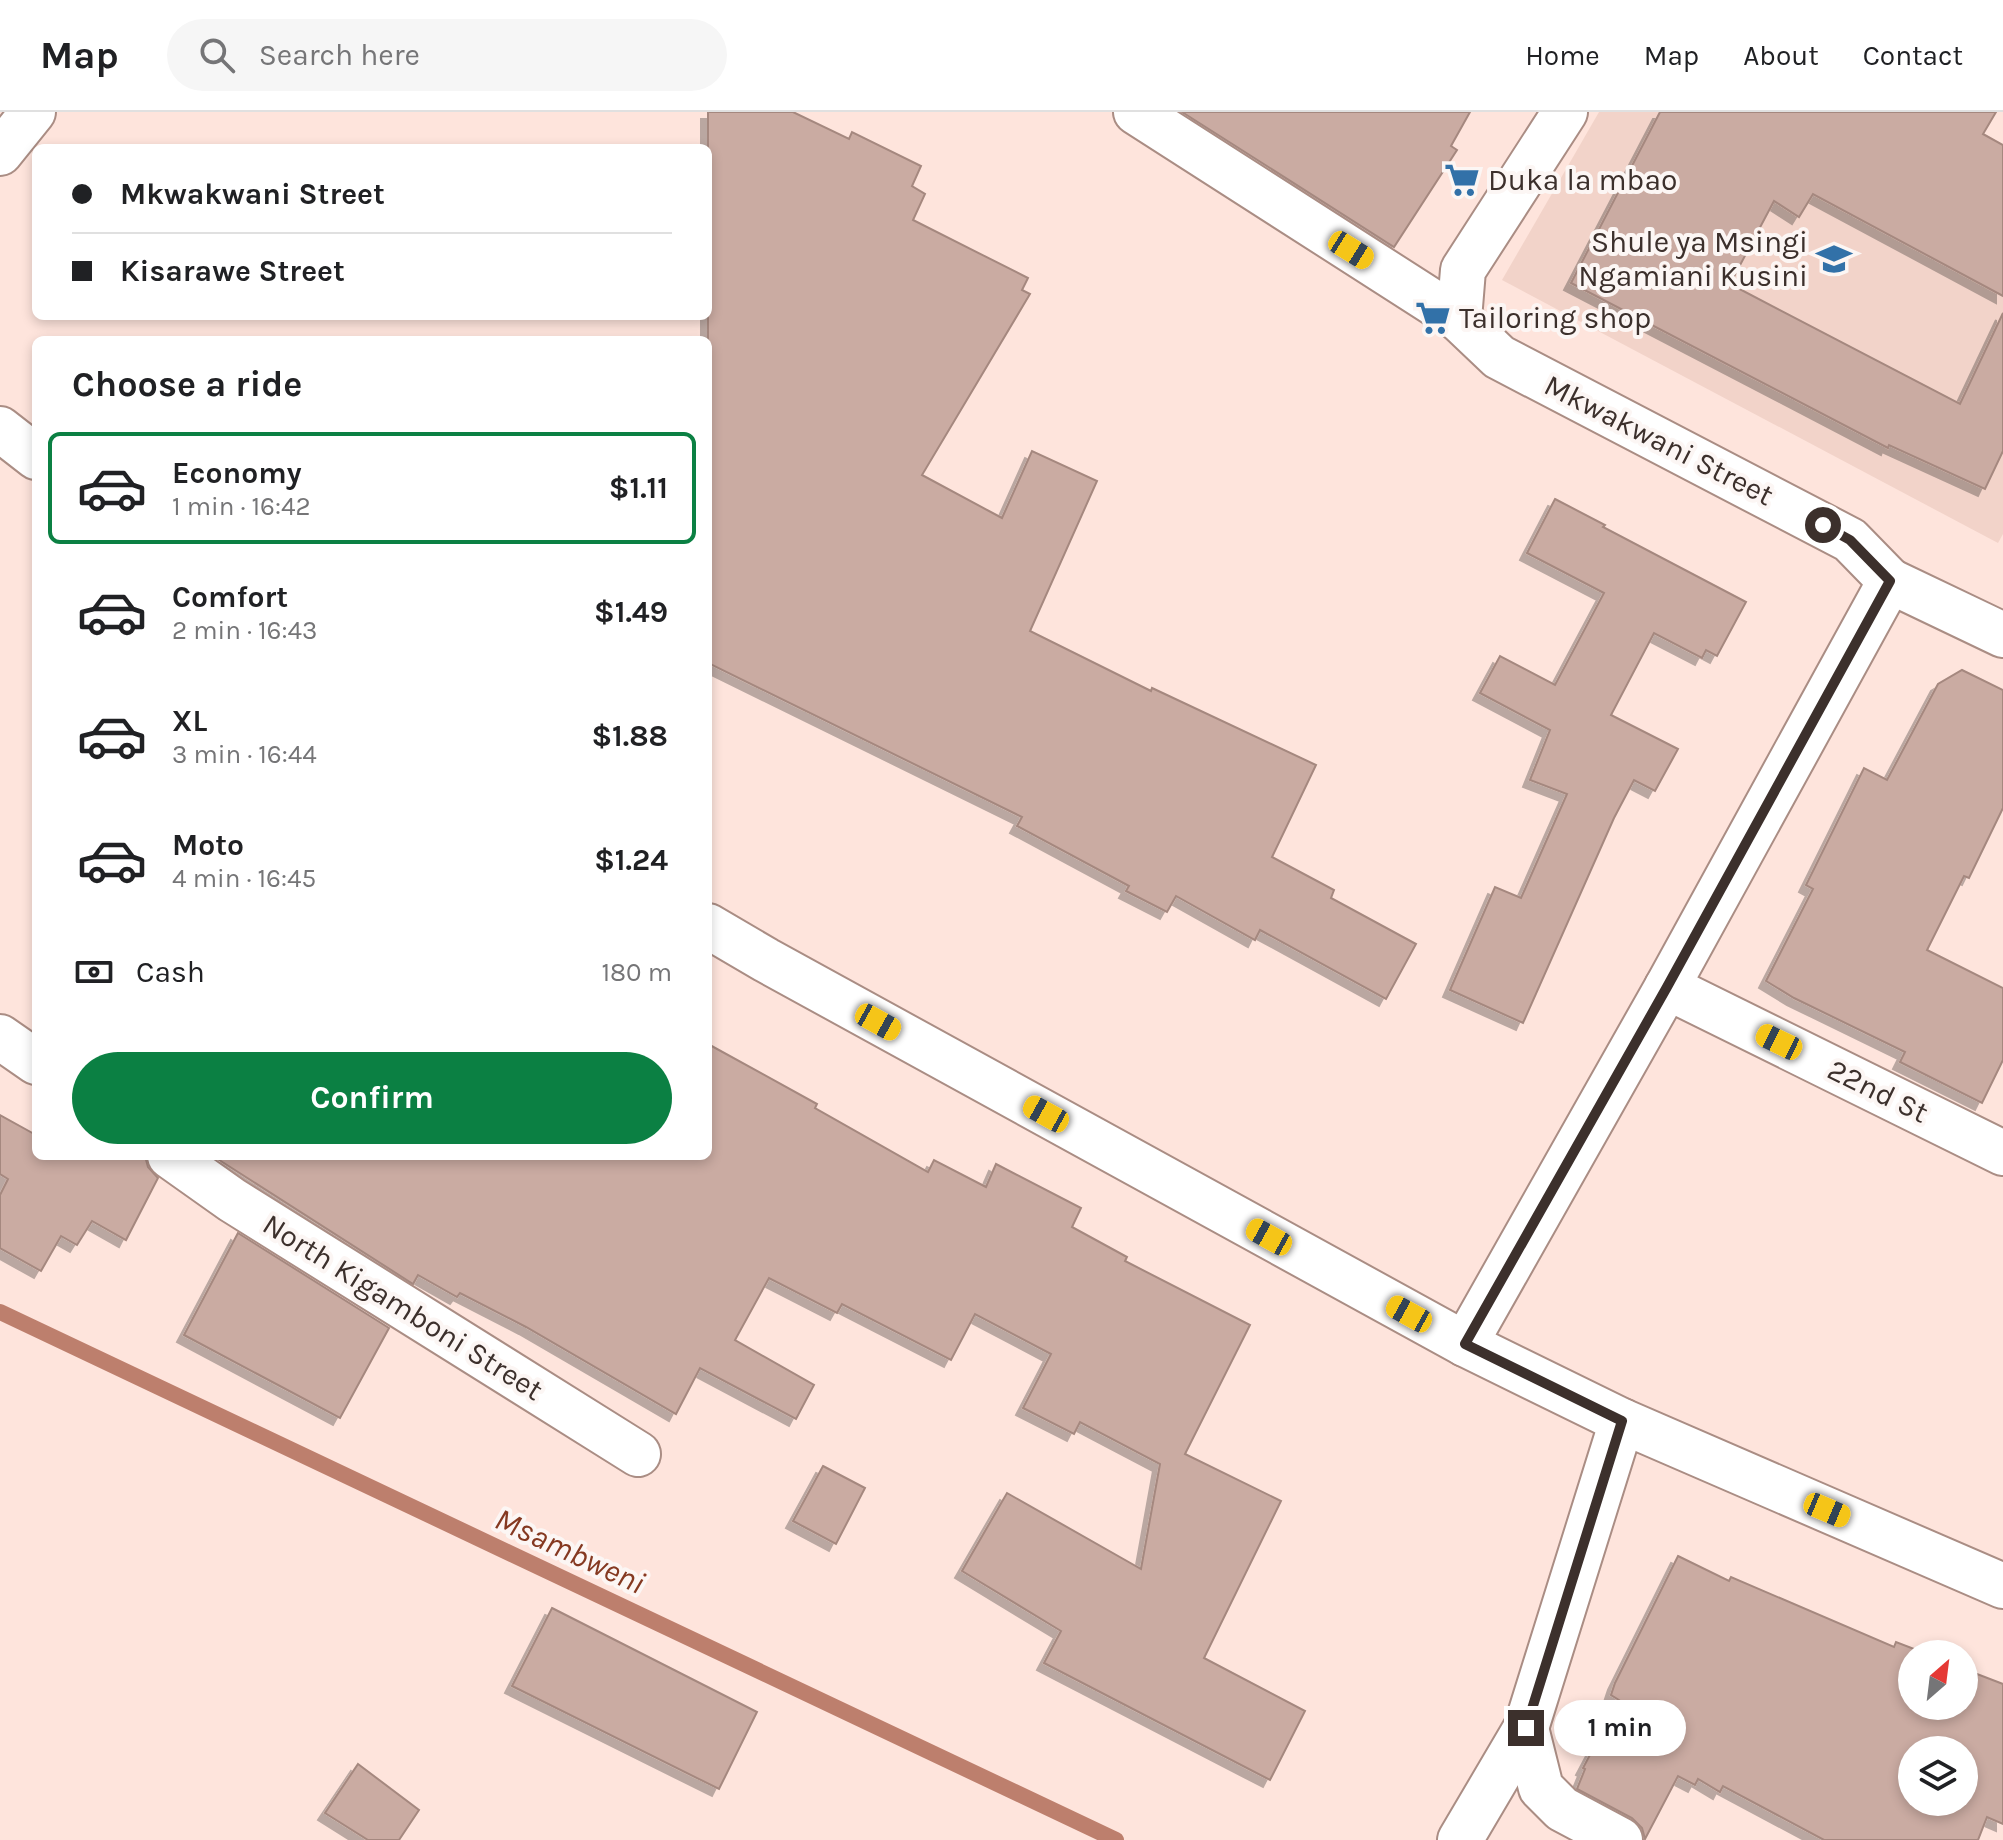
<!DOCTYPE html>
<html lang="en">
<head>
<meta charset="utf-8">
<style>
	:root { --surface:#fff; --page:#f6f6f6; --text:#202124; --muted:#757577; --line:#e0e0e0; --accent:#0b8043 }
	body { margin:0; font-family:Karla,sans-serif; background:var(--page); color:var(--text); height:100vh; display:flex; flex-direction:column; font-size:30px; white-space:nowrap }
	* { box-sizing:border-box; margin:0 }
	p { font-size:26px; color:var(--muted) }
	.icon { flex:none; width:44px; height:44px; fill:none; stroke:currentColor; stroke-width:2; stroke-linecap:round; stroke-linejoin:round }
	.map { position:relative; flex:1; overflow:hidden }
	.sheet { position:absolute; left:32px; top:224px; width:680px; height:824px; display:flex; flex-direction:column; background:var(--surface); border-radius:12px; box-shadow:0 4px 12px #0003 }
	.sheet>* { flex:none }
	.hud { position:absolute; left:32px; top:32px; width:680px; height:176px; border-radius:12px; box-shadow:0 4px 12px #0003; display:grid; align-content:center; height:176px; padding:0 40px; background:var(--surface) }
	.needle { width:52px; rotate:28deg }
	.buttons { position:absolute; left:1898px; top:1528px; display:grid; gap:16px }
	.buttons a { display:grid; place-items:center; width:80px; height:80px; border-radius:50%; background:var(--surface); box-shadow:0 4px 12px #0003; font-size:40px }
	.end { position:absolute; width:36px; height:36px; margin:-18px; border:10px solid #3c302c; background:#fff; box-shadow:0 0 0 4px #fff }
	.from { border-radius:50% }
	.bubble { position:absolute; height:56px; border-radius:28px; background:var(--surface); box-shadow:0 4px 12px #0003; font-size:26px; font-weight:700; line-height:56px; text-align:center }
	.car { position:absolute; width:24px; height:48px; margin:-24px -12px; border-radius:10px; box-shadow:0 0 6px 2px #0007; background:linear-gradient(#f5c518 24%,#345 0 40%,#f5c518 0 76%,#345 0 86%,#f5c518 0) }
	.hud b { display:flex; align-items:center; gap:28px; height:76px; font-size:30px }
	.hud b+b { border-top:2px solid var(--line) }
	.hud i { width:20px; height:20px; background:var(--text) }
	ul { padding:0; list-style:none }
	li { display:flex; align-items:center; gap:24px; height:112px; margin:0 16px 12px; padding:0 24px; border:4px solid transparent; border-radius:12px }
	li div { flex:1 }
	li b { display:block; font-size:30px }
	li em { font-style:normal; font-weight:700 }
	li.current { border-color:var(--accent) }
	li>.icon { width:72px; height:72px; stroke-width:1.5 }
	h2 { padding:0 40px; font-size:36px; line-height:96px }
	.pay { display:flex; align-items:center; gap:20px; height:88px; padding:0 40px; font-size:30px }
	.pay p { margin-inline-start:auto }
	.action { display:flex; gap:16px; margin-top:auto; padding:16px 40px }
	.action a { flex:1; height:92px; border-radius:48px; background:var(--accent); color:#fff; font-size:32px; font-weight:700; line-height:92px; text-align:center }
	header { display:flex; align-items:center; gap:48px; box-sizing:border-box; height:112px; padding:0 40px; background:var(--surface); border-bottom:2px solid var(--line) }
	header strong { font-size:38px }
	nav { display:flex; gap:44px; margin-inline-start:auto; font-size:28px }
	.search { width:560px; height:72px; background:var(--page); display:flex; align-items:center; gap:20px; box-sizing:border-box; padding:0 28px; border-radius:44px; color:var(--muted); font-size:30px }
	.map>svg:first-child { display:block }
</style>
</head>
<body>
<header>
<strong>Map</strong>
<div class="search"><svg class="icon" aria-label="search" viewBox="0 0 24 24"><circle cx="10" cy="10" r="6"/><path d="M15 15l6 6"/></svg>Search here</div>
<nav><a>Home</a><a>Map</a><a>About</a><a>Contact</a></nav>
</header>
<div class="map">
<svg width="2003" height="1728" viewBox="0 0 2003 1728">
	<defs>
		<filter id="shadow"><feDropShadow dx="-7" dy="7" stdDeviation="0" flood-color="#0004"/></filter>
	</defs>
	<rect width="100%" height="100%" fill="#fee4dc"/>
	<path fill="#f2d3c9" d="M 1599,0 L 1880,0 L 2003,91 L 2003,422 L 1998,431 L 1502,168 Z"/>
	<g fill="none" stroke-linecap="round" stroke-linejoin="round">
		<path stroke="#bd7f6d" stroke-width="16" d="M 0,1200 L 1116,1728"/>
	</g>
	<g fill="#caaba2" stroke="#a5887f" stroke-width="2" fill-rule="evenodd" filter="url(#shadow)">
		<path d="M 708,0 L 793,0 L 849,27 L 852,20 L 921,54 L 912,74 L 925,82 L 913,108 L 1028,166 L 1022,178 L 1030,182 L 922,363 L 1002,406 L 1032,339 L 1097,369 L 1030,519 L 1151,579 L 1152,576 L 1316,653 L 1272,745 L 1334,778 L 1331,786 L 1416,832 L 1386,887 L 1260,818 L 1255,828 L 1176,784 L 1167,800 L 1126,779 L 1129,774 L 1017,714 L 1022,705 L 708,551 Z"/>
		<path d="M 1182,0 L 1470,0 L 1451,34 L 1457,38 L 1394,135 Z"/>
		<path d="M 1660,0 L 1996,0 L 1983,22 L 2003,33 L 2003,184 L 1813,82 L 1799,105 L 1774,89 L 1730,172 L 1960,292 L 2003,201 L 2003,339 L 1985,377 L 1889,333 L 1888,336 L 1571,171 Z"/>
		<path d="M 1555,387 L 1605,413 L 1603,415 L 1746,490 L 1717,544 L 1706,538 L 1702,546 L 1654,521 L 1611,603 L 1678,637 L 1655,679 L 1634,668 L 1614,706 L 1523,911 L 1450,878 L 1495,775 L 1521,786 L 1567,682 L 1530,668 L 1550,618 L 1480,581 L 1500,544 L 1555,573 L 1604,481 L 1527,441 Z"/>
		<path d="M 1962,558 L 2003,578 L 2003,696 L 1969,766 L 1964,764 L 1927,838 L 2003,876 L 2003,948 L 1982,991 L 1900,950 L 1905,940 L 1794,886 L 1766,869 L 1813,777 L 1806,773 L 1864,656 L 1887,668 L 1938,572 Z"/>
		<path d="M 708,932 L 817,992 L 815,996 L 928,1060 L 934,1048 L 986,1075 L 996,1052 L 1081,1096 L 1072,1115 L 1127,1145 L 1125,1149 L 1250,1213 L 1185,1342 L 1281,1389 L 1204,1546 L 1305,1599 L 1270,1668 L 1044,1551 L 1061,1519 L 962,1459 L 1007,1381 L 1141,1457 L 1160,1352 L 1080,1310 L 1074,1322 L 1023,1296 L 1051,1242 L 975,1202 L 951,1248 L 842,1192 L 837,1201 L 769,1166 L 735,1228 L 814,1273 L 796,1307 L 700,1256 L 676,1302 L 526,1215 L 460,1181 L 457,1185 L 418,1163 L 413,1172 L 213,1044 L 708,1044 Z"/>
		<path d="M 0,1003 L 36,1023 L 36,1044 L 145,1044 L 148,1055 L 158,1066 L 126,1128 L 92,1109 L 77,1133 L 61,1124 L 41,1159 L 0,1136 L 0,1083 L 8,1067 L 0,1062 Z"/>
		<path d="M 238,1121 L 389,1216 L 340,1306 L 184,1223 Z"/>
		<path d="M 823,1354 L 865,1376 L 836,1432 L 793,1409 Z"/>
		<path d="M 1678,1444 L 1729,1469 L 1731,1465 L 1894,1535 L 1896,1530 L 1927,1542 L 1912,1542 L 1912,1594 L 1964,1594 L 1964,1557 L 2003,1572 L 2003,1712 L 1987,1705 L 1978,1728 L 1824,1728 L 1723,1674 L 1720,1680 L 1698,1667 L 1695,1673 L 1678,1664 L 1645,1727 L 1642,1716 L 1632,1706 L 1577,1677 L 1585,1657 L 1583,1656 L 1619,1588 L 1611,1583 L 1615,1571 ZM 1912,1638 L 1964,1638 L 1964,1690 L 1912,1690 Z"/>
		<path d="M 552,1496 L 757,1600 L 719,1677 L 512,1574 Z"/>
		<path d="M 358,1652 L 419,1698 L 399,1728 L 368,1728 L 325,1701 Z"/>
	</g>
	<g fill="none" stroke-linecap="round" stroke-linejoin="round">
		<g stroke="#aa8d84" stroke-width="48">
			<g id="minor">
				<path d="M 1136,0 L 1459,207"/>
				<path d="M 0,41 L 33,0"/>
				<path d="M 0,317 L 36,345"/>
				<path d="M 1890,469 L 2003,523"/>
				<path d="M 708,814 L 766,848 L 1465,1232 L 1622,1309 L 2003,1474"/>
				<path d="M 1667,875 L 2003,1041"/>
				<path d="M 0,925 L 36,950"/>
				<path d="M 170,1044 L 232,1088 L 638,1342"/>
				<path d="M 1465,1232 L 1667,875 L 1890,469 L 1850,428 L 1499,245 L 1459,207 L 1463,158 L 1565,0"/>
				<path d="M 1526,1616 L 1541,1676 L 1562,1697 L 1620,1728"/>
				<path d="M 1460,1728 L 1526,1616 L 1622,1309"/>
			</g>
		</g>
		<use href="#minor" stroke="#fff" stroke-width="44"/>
	</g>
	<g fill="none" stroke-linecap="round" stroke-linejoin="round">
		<path stroke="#3c302c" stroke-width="10" d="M 1526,1616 L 1622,1309 L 1465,1232 L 1667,875 L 1890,469 L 1850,428 L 1823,413"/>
	</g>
	<defs>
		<g id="supermarket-bare" transform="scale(2.76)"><path d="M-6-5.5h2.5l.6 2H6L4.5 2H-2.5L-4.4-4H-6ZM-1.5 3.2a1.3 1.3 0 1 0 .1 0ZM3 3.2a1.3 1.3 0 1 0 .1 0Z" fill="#3271a8" stroke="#fcf6f4" stroke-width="2.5" paint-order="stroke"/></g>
		<g id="school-bare" transform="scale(2.76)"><path d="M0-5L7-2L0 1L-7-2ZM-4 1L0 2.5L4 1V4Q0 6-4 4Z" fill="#3271a8" stroke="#fcf6f4" stroke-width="2.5" paint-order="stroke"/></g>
	</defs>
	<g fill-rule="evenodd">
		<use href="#supermarket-bare" x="1462" y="68"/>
		<use href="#school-bare" x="1834" y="147"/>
		<use href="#supermarket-bare" x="1433" y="206"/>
	</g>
	<g text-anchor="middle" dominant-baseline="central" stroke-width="8" stroke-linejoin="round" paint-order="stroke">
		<g font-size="30" fill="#3c302c" stroke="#fcf6f4" text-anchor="start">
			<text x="1488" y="68">Duka la mbao</text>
			<text x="1808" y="130" text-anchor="end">Shule ya Msingi<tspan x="1808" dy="34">Ngamiani Kusini</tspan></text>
			<text x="1459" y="206">Tailoring shop</text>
		</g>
		<g font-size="30" fill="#3c302c" stroke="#fcf6f4">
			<text transform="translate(1659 328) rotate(27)">Mkwakwani Street</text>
			<text transform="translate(1878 979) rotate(26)">22nd St</text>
			<text transform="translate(403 1195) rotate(32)">North Kigamboni Street</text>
		</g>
		<g font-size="32" font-style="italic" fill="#853921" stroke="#fcf6f4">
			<text transform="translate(570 1439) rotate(25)">Msambweni</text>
		</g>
	</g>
</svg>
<div class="buttons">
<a><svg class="needle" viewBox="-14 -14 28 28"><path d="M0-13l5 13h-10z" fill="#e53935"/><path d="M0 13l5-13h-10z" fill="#757577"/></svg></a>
<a><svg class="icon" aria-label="layers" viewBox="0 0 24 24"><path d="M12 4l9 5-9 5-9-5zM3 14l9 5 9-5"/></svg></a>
</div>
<i class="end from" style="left:1823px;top:413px"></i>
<i class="end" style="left:1526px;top:1616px"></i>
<div class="bubble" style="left:1554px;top:1588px;width:132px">1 min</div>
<i class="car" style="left:1351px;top:138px;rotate:122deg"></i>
<i class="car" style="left:878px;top:910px;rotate:119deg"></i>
<i class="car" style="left:1779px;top:930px;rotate:296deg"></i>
<i class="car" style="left:1046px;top:1002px;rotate:299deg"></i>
<i class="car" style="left:1269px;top:1125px;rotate:299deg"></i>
<i class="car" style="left:1409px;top:1202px;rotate:299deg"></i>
<i class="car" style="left:1827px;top:1398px;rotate:113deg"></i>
<div class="hud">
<b><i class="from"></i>Mkwakwani Street</b>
<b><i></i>Kisarawe Street</b>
</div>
<section class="sheet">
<h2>Choose a ride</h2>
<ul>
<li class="current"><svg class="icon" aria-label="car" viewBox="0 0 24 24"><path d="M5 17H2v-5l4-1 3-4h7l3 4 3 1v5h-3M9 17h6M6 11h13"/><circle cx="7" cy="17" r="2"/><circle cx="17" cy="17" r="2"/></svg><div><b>Economy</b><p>1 min · 16:42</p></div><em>$1.11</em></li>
<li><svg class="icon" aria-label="car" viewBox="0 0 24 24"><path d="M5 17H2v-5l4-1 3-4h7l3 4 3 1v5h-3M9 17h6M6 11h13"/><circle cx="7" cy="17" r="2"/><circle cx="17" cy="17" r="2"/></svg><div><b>Comfort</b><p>2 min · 16:43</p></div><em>$1.49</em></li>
<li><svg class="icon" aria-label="car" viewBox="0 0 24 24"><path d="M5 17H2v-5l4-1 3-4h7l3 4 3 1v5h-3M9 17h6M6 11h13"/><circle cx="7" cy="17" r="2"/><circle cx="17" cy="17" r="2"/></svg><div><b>XL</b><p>3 min · 16:44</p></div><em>$1.88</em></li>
<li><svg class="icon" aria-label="car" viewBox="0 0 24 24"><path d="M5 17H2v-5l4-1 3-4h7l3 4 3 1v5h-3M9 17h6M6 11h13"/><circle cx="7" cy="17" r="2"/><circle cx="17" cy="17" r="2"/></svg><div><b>Moto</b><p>4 min · 16:45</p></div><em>$1.24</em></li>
</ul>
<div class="pay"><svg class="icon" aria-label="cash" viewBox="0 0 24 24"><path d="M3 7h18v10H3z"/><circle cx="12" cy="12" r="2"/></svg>Cash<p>180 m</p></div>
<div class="action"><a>Confirm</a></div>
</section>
</div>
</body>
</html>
